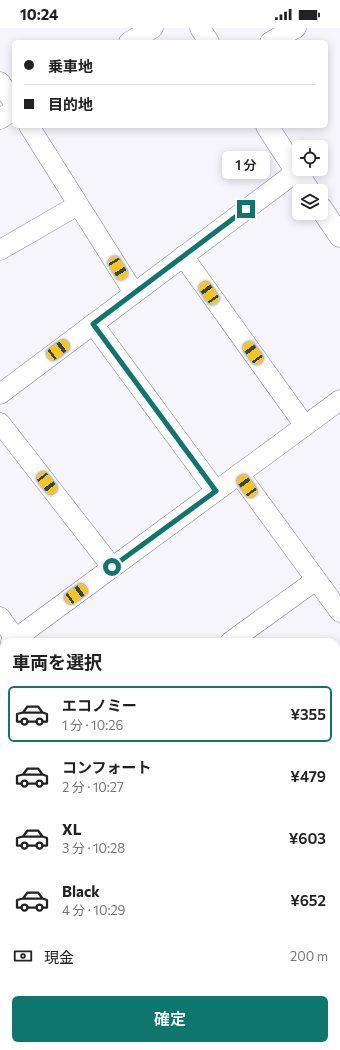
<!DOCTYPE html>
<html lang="ja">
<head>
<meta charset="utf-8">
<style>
	:root { --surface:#fff; --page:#f2f2f2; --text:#222; --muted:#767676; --line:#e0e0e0; --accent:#0f766e }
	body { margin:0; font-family:Commissioner,"Noto Sans JP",sans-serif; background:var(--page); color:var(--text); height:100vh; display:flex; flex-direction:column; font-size:15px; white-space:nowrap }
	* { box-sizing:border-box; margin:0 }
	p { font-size:13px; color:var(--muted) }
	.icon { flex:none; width:22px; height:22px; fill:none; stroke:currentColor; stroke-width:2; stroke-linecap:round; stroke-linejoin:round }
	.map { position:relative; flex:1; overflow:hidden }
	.drawer { position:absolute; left:0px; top:610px; width:340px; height:412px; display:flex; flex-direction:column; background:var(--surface); border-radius:12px 12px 0 0; box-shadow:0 2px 10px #0003 }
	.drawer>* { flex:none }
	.top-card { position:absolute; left:12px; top:12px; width:316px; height:88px; border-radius:6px; box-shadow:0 2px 10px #0003; display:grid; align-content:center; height:88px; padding:0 12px; background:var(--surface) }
	.controls { position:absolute; left:292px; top:112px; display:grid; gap:8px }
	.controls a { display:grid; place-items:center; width:36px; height:36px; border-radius:6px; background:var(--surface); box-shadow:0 2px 10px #0003; font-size:20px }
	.end { position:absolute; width:18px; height:18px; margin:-9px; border:5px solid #0f766e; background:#fff; box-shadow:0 0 0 2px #fff }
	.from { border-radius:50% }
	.bubble { position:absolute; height:28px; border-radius:6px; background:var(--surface); box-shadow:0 2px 10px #0003; font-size:13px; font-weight:600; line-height:28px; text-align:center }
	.car { position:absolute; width:12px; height:24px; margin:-12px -6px; border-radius:5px; box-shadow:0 0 3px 1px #0007; background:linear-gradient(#f5c518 24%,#345 0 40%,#f5c518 0 76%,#345 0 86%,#f5c518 0) }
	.top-card b { display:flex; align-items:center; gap:14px; height:38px; font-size:15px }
	.top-card b+b { border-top:1px solid var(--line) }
	.top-card i { width:10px; height:10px; background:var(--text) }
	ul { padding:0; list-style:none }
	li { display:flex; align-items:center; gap:12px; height:56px; margin:0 8px 6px; padding:0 4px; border:2px solid transparent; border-radius:6px }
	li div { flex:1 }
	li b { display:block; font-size:15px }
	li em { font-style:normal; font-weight:600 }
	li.active { border-color:var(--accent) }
	li>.icon { width:36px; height:36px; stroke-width:1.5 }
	h2 { padding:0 12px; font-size:18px; line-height:48px }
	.pay { display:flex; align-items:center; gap:10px; height:44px; padding:0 12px; font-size:15px }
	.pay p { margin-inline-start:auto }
	.primary-button { display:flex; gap:8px; margin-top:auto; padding:8px 12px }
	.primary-button a { flex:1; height:46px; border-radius:6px; background:var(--accent); color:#fff; font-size:16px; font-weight:600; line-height:46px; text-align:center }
	.status { display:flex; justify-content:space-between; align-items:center; height:28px; padding:0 20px; background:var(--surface); direction:ltr }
	.status svg { height:11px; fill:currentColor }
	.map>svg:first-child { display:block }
</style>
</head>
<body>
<div class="status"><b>10:24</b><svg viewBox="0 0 49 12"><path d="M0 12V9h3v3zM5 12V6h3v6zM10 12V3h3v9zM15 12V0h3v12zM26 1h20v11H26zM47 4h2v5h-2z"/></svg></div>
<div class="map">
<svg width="340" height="1022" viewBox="0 0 340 1022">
	<rect width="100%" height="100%" fill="#f5f5fb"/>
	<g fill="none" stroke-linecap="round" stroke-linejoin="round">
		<g stroke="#7c7f96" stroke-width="21">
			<g id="minor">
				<path d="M 200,0 L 209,14"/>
				<path d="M 129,14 L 153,0"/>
				<path d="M 270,14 L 296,0"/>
				<path d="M 0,54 L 14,75"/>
				<path d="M 0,91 L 14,82"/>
				<path d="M 29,98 L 134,265"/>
				<path d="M 0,222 L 78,177"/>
				<path d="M 183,228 L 305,398"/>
				<path d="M 93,296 L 216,463"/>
				<path d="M 0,366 L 296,144"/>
				<path d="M 0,395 L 112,539"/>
				<path d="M 239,446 L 340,584"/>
				<path d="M 0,589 L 15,610"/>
				<path d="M 11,614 L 340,372"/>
				<path d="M 230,614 L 316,552"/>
				<path d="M 0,644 L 4,649"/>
				<path d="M 336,657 L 340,654"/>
				<path d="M 336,692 L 340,698"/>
				<path d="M 336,821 L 340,819"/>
				<path d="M 336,885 L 340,891"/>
				<path d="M 0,965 L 4,963"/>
				<path d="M 297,1018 L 300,1022"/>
			</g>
		</g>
		<g stroke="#7c7f96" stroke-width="23">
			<g id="tertiary">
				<path d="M 267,98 L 309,163"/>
				<path d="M 321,180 L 340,208"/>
			</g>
		</g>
		<g stroke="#7c7f96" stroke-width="23">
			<g id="secondary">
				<path d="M 0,841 L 4,846"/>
				<path d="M 129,1018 L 132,1022"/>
			</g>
		</g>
		<use href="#minor" stroke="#fff" stroke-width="20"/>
		<use href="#tertiary" stroke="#fff" stroke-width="22"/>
		<use href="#secondary" stroke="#dfe0fa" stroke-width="22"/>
	</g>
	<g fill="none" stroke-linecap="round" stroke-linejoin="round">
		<path stroke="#0f766e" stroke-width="5" d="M 112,539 L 216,463 L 93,296 L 246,181"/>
	</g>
</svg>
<div class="controls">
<a><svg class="icon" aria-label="locate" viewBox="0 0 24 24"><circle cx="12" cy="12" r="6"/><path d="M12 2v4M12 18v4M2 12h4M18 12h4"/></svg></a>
<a><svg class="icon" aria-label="layers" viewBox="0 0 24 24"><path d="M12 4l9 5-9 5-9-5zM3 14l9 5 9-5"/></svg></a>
</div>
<i class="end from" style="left:112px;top:539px"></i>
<i class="end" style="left:246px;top:181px"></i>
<div class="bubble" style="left:222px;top:123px;width:48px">1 分</div>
<i class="car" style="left:118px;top:240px;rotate:148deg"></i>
<i class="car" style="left:209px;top:265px;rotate:325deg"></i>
<i class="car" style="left:58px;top:322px;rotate:53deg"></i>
<i class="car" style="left:253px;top:325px;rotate:324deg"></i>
<i class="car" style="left:47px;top:455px;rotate:142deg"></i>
<i class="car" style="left:247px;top:458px;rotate:324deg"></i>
<i class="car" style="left:76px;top:566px;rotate:54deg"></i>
<div class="top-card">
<b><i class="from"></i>乗車地</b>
<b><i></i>目的地</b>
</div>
<section class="drawer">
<h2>車両を選択</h2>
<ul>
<li class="active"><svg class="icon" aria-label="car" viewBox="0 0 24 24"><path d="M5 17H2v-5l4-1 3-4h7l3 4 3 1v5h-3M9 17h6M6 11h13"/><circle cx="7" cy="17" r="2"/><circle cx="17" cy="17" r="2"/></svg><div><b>エコノミー</b><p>1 分 · 10:26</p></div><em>¥355</em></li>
<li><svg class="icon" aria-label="car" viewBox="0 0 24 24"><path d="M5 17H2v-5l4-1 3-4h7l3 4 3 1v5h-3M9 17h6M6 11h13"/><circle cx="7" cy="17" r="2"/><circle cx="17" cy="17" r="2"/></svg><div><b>コンフォート</b><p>2 分 · 10:27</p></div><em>¥479</em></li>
<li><svg class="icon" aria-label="car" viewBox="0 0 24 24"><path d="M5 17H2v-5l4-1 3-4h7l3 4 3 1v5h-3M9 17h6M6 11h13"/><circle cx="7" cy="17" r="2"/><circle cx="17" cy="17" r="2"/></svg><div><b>XL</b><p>3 分 · 10:28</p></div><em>¥603</em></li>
<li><svg class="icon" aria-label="car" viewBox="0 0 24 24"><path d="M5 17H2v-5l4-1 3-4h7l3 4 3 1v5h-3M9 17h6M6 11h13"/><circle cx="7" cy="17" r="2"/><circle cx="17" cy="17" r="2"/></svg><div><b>Black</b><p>4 分 · 10:29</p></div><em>¥652</em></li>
</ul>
<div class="pay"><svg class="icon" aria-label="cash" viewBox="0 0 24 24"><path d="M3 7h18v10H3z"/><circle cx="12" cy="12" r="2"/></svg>現金<p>200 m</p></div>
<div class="primary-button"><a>確定</a></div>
</section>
</div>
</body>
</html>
